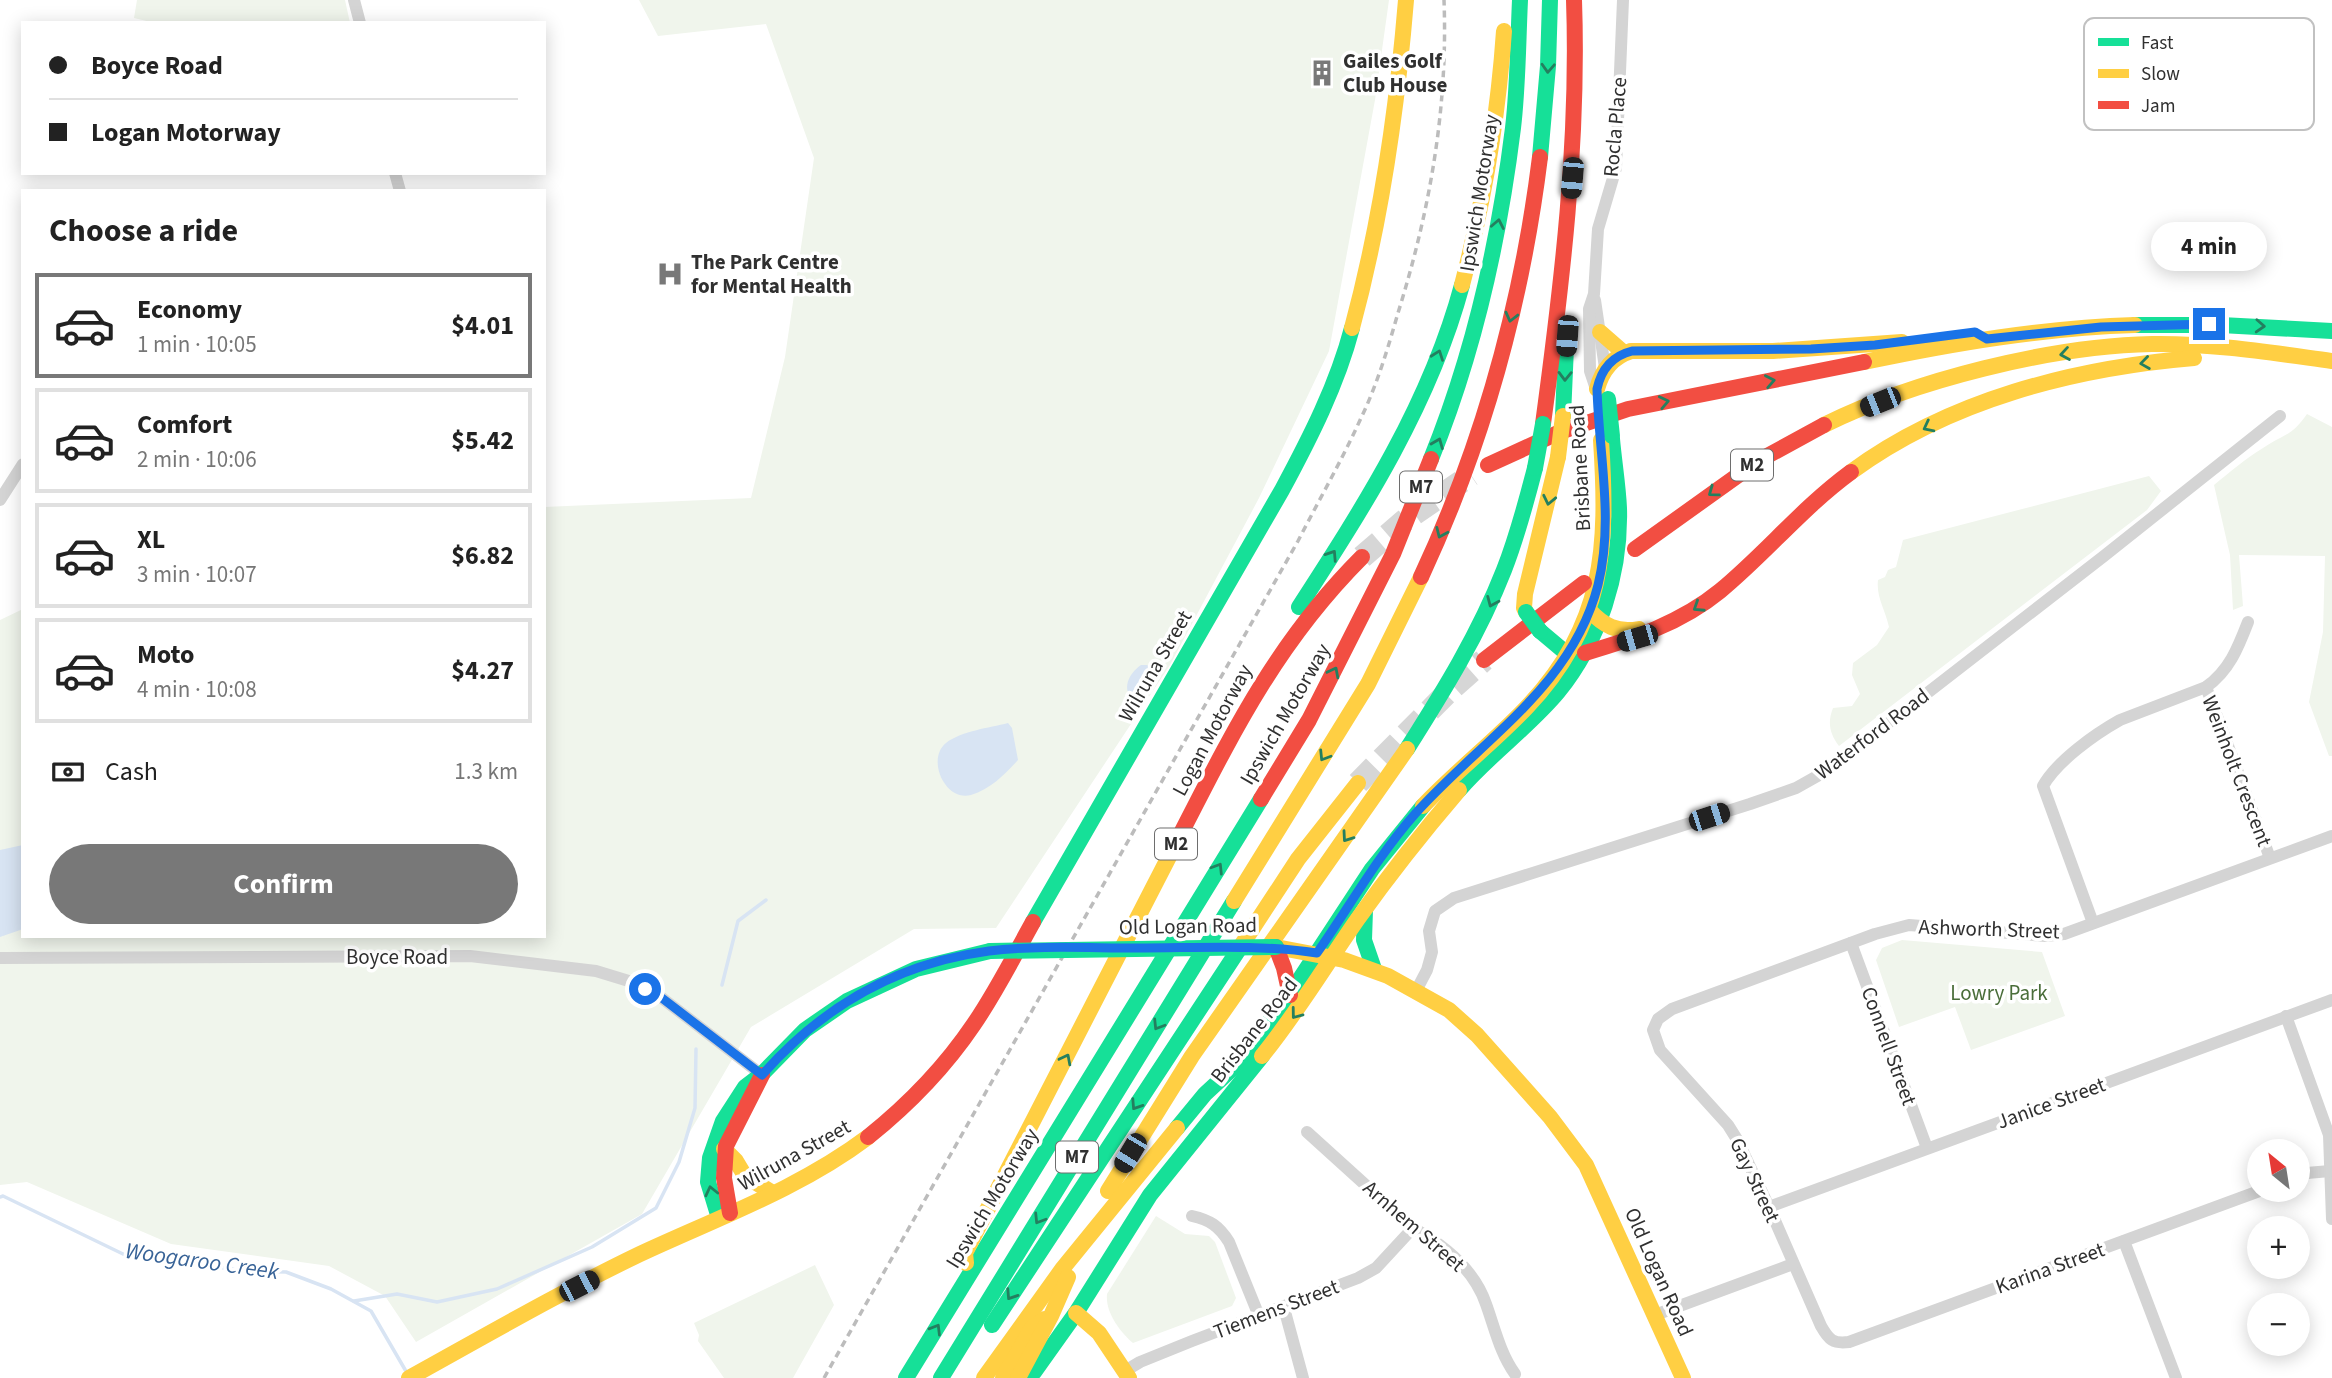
<!DOCTYPE html>
<html lang="en">
<head>
<meta charset="utf-8">
<style>
	:root { --surface:#fff; --page:#f6f6f6; --text:#222; --muted:#767676; --line:#e0e0e0; --accent:#787878 }
	body { margin:0; font-family:"Source Sans 3",sans-serif; background:var(--page); color:var(--text); height:100vh; display:flex; flex-direction:column; font-size:26px; white-space:nowrap }
	* { box-sizing:border-box; margin:0 }
	p { font-size:23px; color:var(--muted) }
	.icon { flex:none; width:38px; height:38px; fill:none; stroke:currentColor; stroke-width:2; stroke-linecap:round; stroke-linejoin:round }
	.map { position:relative; flex:1; overflow:hidden }
	.details { position:absolute; left:21px; top:189px; width:525px; height:749px; display:flex; flex-direction:column; background:var(--surface); border-radius:0px; box-shadow:0 4px 18px #0003 }
	.details>* { flex:none }
	.guide { position:absolute; left:21px; top:21px; width:525px; height:154px; border-radius:0px; box-shadow:0 4px 18px #0003; display:grid; align-content:center; height:154px; padding:0 28px; background:var(--surface) }
	.needle { width:46px; rotate:330deg }
	.tools { position:absolute; left:2247px; top:1139px; display:grid; gap:14px }
	.tools a { display:grid; place-items:center; width:63px; height:63px; border-radius:50%; background:var(--surface); box-shadow:0 4px 18px #0003; font-size:35px }
	.end { position:absolute; width:32px; height:32px; margin:-16px; border:9px solid #1a73e8; background:#fff; box-shadow:0 0 0 4px #fff }
	.from { border-radius:50% }
	.bubble { position:absolute; height:49px; border-radius:24px; background:var(--surface); box-shadow:0 4px 18px #0003; font-size:23px; font-weight:700; line-height:49px; text-align:center }
	.car { position:absolute; width:21px; height:42px; margin:-21px -10px; border-radius:9px; box-shadow:0 0 5px 2px #0007; background:linear-gradient(#222 24%,#8ab4d8 0 40%,#222 0 76%,#8ab4d8 0 86%,#222 0) }
	.guide b { display:flex; align-items:center; gap:24px; height:66px; font-size:26px }
	.guide b+b { border-top:2px solid var(--line) }
	.guide i { width:18px; height:18px; background:var(--text) }
	ul { padding:0; list-style:none }
	li { display:flex; align-items:center; gap:21px; height:105px; margin:0 14px 10px; padding:0 14px; border:4px solid var(--line); border-radius:0px }
	li div { flex:1 }
	li b { display:block; font-size:26px }
	li em { font-style:normal; font-weight:700 }
	li.on { border-color:var(--accent) }
	li>.icon { width:63px; height:63px; stroke-width:1.5 }
	h2 { padding:0 28px; font-size:32px; line-height:84px }
	.pay { display:flex; align-items:center; gap:18px; height:77px; padding:0 28px; font-size:26px }
	.pay p { margin-inline-start:auto }
	.primary-button { display:flex; gap:14px; margin-top:auto; padding:14px 28px }
	.primary-button a { flex:1; height:80px; border-radius:42px; background:var(--accent); color:#fff; font-size:28px; font-weight:700; line-height:80px; text-align:center }
	.map>svg:first-child { display:block }
</style>
</head>
<body>
<div class="map">
<svg width="2332" height="1378" viewBox="0 0 2332 1378">
	<rect width="100%" height="100%" fill="#fff"/>
	<g fill="#f0f5ec">
		<path d="M 137,0 L 345,0 L 350,23 L 155,23 L 134,18 Z"/>
		<path d="M 639,0 L 1389,0 L 1375,100 L 1329,351 L 1259,498 L 1170,665 L 996,928 L 914,929 L 751,1027 L 642,1214 L 416,1342 L 385,1296 L 329,1266 L 171,1244 L 27,1182 L 0,1185 L 0,620 L 23,609 L 23,936 L 544,936 L 544,507 L 751,498 L 785,357 L 814,158 L 766,24 L 658,36 Z"/>
		<path d="M 2307,414 L 2332,427 L 2332,756 L 2329,756 L 2309,702 L 2323,632 L 2325,556 L 2239,555 L 2243,606 L 2233,610 L 2230,555 L 2214,485 C 2230,472 2246,458 2263,448 C 2284,434 2292,436 2307,414 Z"/>
		<path d="M 2149,476 L 2161,491 L 2147,510 L 1839,746 C 1830,734 1827,723 1833,708 L 1852,706 L 1860,694 L 1852,675 L 1853,663 L 1877,645 L 1889,627 C 1885,609 1876,597 1878,580 L 1885,577 L 1888,570 L 1896,567 L 1903,540 Z"/>
		<path d="M 1902,940 L 2042,952 L 2065,1016 L 1971,1050 L 1955,1007 L 1899,1027 L 1876,960 L 1882,948 Z"/>
		<path d="M 1156,1216 L 1185,1234 L 1209,1236 L 1215,1242 L 1236,1298 L 1232,1306 L 1133,1343 C 1120,1332 1105,1312 1107,1294 Z"/>
		<path d="M 815,1265 L 834,1305 L 793,1378 L 724,1378 L 698,1341 L 699,1335 L 694,1323 Z"/>
	</g>
	<g fill="#d8e4f3">
		<path d="M 1141,665 L 1147,665 L 1156,674 C 1153,686 1147,696 1134,701 C 1121,690 1128,674 1141,665 Z"/>
		<path d="M 1008,723 L 1012,728 L 1018,760 C 1005,774 991,789 971,795 C 945,802 926,759 946,743 C 961,731 989,728 1008,723 Z"/>
		<path d="M 23,845 L 23,929 L 0,937 L 0,850 Z"/>
	</g>
	<g fill="none" stroke-linecap="round" stroke-linejoin="round">
		<g stroke="#d8e4f3" stroke-width="3.5">
			<path d="M 722,985 L 738,921 L 766,900"/>
			<path d="M 0,1197 L 3,1196 L 123,1254 L 246,1271 L 286,1272 L 331,1289 L 371,1311 L 407,1373"/>
			<path d="M 354,1301 L 397,1294 L 437,1302 L 497,1289 L 592,1247 L 656,1208 L 679,1162 L 695,1108 L 696,1049"/>
		</g>
		<g stroke="#d6d6d6" stroke-width="23" stroke-dasharray="23 11" stroke-linecap="butt">
			<path d="M 1362,557 L 1404,521 L 1471,475"/>
			<path d="M 1358,783 L 1449,691 L 1484,660"/>
		</g>
		<g stroke="#d4d4d4" stroke-width="12">
			<path d="M 354,0 L 360,23"/>
			<path d="M 395,173 L 400,191"/>
			<path d="M 1595,300 L 1605,368"/>
			<path d="M 1595,386 L 1590,371 L 1589,309 L 1594,294 L 1598,229 L 1616,168 L 1623,0"/>
			<path d="M 0,500 L 23,464"/>
			<path d="M 2206,687 L 2270,858"/>
			<path d="M 2093,923 L 2043,786 C 2057,761 2095,734 2120,720 L 2206,687 C 2229,671 2238,648 2248,622"/>
			<path d="M 1851,943 L 1927,1148"/>
			<path d="M 0,958 L 470,956 L 596,971 L 632,982 L 658,995 L 762,1075"/>
			<path d="M 1416,991 L 1427,970 L 1432,952 L 1429,931 L 1435,911 L 1454,898 L 1750,804 L 1796,788 L 1828,770 L 2104,556 L 2280,416"/>
			<path d="M 2286,1016 L 2329,1135 L 2332,1219"/>
			<path d="M 1307,1132 L 1413,1228 C 1444,1245 1474,1269 1486,1304 C 1495,1329 1500,1353 1515,1374"/>
			<path d="M 2298,1177 L 2307,1173 L 2330,1171"/>
			<path d="M 2262,1190 L 1849,1342 C 1833,1344 1829,1340 1821,1326 L 1769,1207 L 1738,1141 L 1728,1125 L 1660,1050 L 1653,1030 L 1658,1019 L 1672,1009 L 1875,934 L 1909,925 L 2046,936 L 2064,934 L 2332,836"/>
			<path d="M 1769,1207 L 2332,1000"/>
			<path d="M 1192,1216 C 1210,1220 1219,1226 1229,1242 L 1259,1316"/>
			<path d="M 2124,1241 L 2176,1378"/>
			<path d="M 1284,1308 L 1303,1378"/>
			<path d="M 1655,1315 L 1793,1264"/>
			<path d="M 1125,1371 L 1140,1362 L 1192,1341 L 1358,1278 L 1376,1268 L 1413,1228"/>
		</g>
		<g stroke="#16e098" stroke-width="16">
			<path d="M 1540,157 L 1548,66 L 1550,0"/>
			<path d="M 2135,325 L 2221,325 L 2332,331"/>
			<path d="M 1563,416 L 1566,347"/>
			<path d="M 1431,459 C 1474,353 1499,241 1513,128 C 1518,86 1518,42 1520,0"/>
			<path d="M 1299,607 C 1365,505 1430,404 1462,285"/>
			<path d="M 1540,631 L 1578,663"/>
			<path d="M 1407,749 C 1443,692 1479,634 1504,570 C 1517,537 1526,503 1535,468"/>
			<path d="M 1459,790 C 1489,755 1529,727 1558,692 C 1599,641 1621,574 1619,508 C 1618,485 1614,462 1612,439"/>
			<path d="M 1365,910 L 1364,940 L 1374,969"/>
			<path d="M 1033,922 L 1282,490 C 1310,438 1337,385 1352,328"/>
			<path d="M 1177,1128 L 1205,1094 L 1232,1069 L 1256,1040 L 1296,985 L 1372,869 L 1423,806"/>
			<path d="M 719,1218 L 708,1182 L 710,1158 L 723,1121 L 745,1087 L 762,1074 L 805,1030 L 847,1001 L 916,969 L 990,951"/>
			<path d="M 992,1325 L 1241,946"/>
			<path d="M 906,1378 L 1261,799"/>
			<path d="M 941,1378 L 1234,901"/>
			<path d="M 1027,1378 L 1034,1372 L 1076,1313 L 1150,1195 L 1262,1056"/>
		</g>
		<g stroke="#ffcf43" stroke-width="16">
			<path d="M 1462,285 C 1484,201 1498,118 1504,31"/>
			<path d="M 1352,328 C 1381,221 1397,110 1406,0"/>
			<path d="M 1600,332 L 1624,353"/>
			<path d="M 1864,362 C 1954,343 2043,328 2135,325"/>
			<path d="M 1597,389 C 1602,370 1612,357 1631,351 L 1773,351 L 1902,342"/>
			<path d="M 1824,425 C 1915,380 2051,346 2152,344 C 2212,343 2273,353 2332,361"/>
			<path d="M 1851,472 C 1949,400 2074,368 2194,358"/>
			<path d="M 1589,610 C 1604,626 1617,633 1639,629"/>
			<path d="M 1526,612 L 1524,608 L 1525,594 L 1558,457"/>
			<path d="M 1423,806 C 1456,771 1494,742 1527,707 C 1605,624 1608,548 1601,440"/>
			<path d="M 1234,901 L 1368,684 L 1421,577"/>
			<path d="M 1241,946 L 1298,859 L 1358,783"/>
			<path d="M 1276,947 L 1344,960 L 1388,976 L 1449,1010 L 1477,1035 L 1550,1117 L 1586,1165 L 1683,1378"/>
			<path d="M 1262,1056 C 1297,1013 1325,966 1357,920 C 1389,875 1423,832 1459,790"/>
			<path d="M 724,1149 L 736,1161 L 745,1176 L 773,1193"/>
			<path d="M 1108,1191 L 1192,1056 L 1407,749"/>
			<path d="M 966,1263 L 965,1253 L 1174,847"/>
			<path d="M 1076,1313 L 1099,1333 L 1129,1378"/>
			<path d="M 409,1378 C 485,1336 561,1292 640,1254 C 717,1218 799,1189 868,1137"/>
			<path d="M 984,1378 L 1063,1268 L 1177,1128"/>
			<path d="M 1003,1378 L 1032,1328 L 1045,1319"/>
			<path d="M 1018,1378 L 1051,1316 L 1068,1277"/>
		</g>
		<g stroke="#f24e42" stroke-width="16">
			<path d="M 1543,424 C 1562,283 1579,143 1574,0"/>
			<path d="M 1488,465 L 1560,432 L 1628,409 L 1864,362"/>
			<path d="M 1635,549 L 1758,461 L 1824,425"/>
			<path d="M 1421,577 C 1483,444 1522,302 1540,157"/>
			<path d="M 1585,653 C 1633,639 1681,623 1720,591 C 1766,553 1802,508 1851,472"/>
			<path d="M 1484,660 L 1584,583"/>
			<path d="M 1261,799 L 1309,720 L 1393,554 L 1431,459"/>
			<path d="M 1174,847 C 1230,738 1274,645 1362,557"/>
			<path d="M 1276,947 L 1284,968 L 1290,995"/>
			<path d="M 868,1137 C 908,1105 945,1067 974,1024 C 996,992 1014,956 1033,922"/>
			<path d="M 730,1213 L 724,1178 L 726,1146 L 762,1075"/>
		</g>
		<path stroke="#bcbcbc" stroke-width="3.5" stroke-dasharray="7 5" stroke-linecap="butt" d="M 824,1378 L 1298,541 C 1319,500 1342,460 1361,418 C 1377,385 1388,348 1398,313 C 1430,210 1448,108 1444,0"/>
		<g stroke="#16e098" stroke-width="16">
			<path d="M 1608,399 L 1612,436"/>
			<path d="M 1535,468 L 1543,424"/>
			<path d="M 1526,612 L 1540,631"/>
			<path d="M 990,951 L 1276,947"/>
		</g>
		<path stroke="#ffcf43" stroke-width="16" d="M 1558,457 L 1563,416"/>
	</g>
	<defs><path id="oneway-chevron" d="M-2-3.5L2.5 0L-2 3.5" fill="none" stroke-width="1.6" stroke-linecap="round" stroke-linejoin="round" transform="scale(1.75)"/></defs>
	<g stroke="#247f5f">
		<use href="#oneway-chevron" transform="translate(1548 68) rotate(93)"/>
		<use href="#oneway-chevron" transform="translate(1498 224) rotate(-79)"/>
		<use href="#oneway-chevron" transform="translate(1511 317) rotate(104)"/>
		<use href="#oneway-chevron" transform="translate(2260 326) rotate(3)"/>
		<use href="#oneway-chevron" transform="translate(2065 354) rotate(171)"/>
		<use href="#oneway-chevron" transform="translate(1438 355) rotate(-70)"/>
		<use href="#oneway-chevron" transform="translate(2145 363) rotate(172)"/>
		<use href="#oneway-chevron" transform="translate(1565 376) rotate(91)"/>
		<use href="#oneway-chevron" transform="translate(1770 381) rotate(-11)"/>
		<use href="#oneway-chevron" transform="translate(1664 402) rotate(-12)"/>
		<use href="#oneway-chevron" transform="translate(1928 427) rotate(153)"/>
		<use href="#oneway-chevron" transform="translate(1438 443) rotate(-68)"/>
		<use href="#oneway-chevron" transform="translate(1713 492) rotate(144)"/>
		<use href="#oneway-chevron" transform="translate(1549 500) rotate(102)"/>
		<use href="#oneway-chevron" transform="translate(1441 533) rotate(114)"/>
		<use href="#oneway-chevron" transform="translate(1332 555) rotate(-57)"/>
		<use href="#oneway-chevron" transform="translate(1492 602) rotate(113)"/>
		<use href="#oneway-chevron" transform="translate(1698 607) rotate(147)"/>
		<use href="#oneway-chevron" transform="translate(1334 672) rotate(-63)"/>
		<use href="#oneway-chevron" transform="translate(1324 756) rotate(122)"/>
		<use href="#oneway-chevron" transform="translate(1347 837) rotate(125)"/>
		<use href="#oneway-chevron" transform="translate(1218 868) rotate(-58)"/>
		<use href="#oneway-chevron" transform="translate(1296 1014) rotate(127)"/>
		<use href="#oneway-chevron" transform="translate(1158 1025) rotate(122)"/>
		<use href="#oneway-chevron" transform="translate(1066 1059) rotate(-63)"/>
		<use href="#oneway-chevron" transform="translate(1136 1105) rotate(123)"/>
		<use href="#oneway-chevron" transform="translate(711 1191) rotate(-103)"/>
		<use href="#oneway-chevron" transform="translate(1039 1219) rotate(122)"/>
		<use href="#oneway-chevron" transform="translate(1011 1295) rotate(123)"/>
		<use href="#oneway-chevron" transform="translate(936 1329) rotate(-59)"/>
	</g>
	<g fill="none" stroke-linecap="round" stroke-linejoin="round">
		<path stroke="#1a73e8" stroke-width="9" d="M 645,989 L 658,995 L 762,1075 C 822,1007 898,963 989,951 C 1038,945 1088,948 1137,948 C 1198,948 1257,944 1317,953 C 1350,906 1377,857 1415,814 C 1481,740 1572,687 1598,585 C 1614,520 1599,455 1597,389 C 1601,370 1612,356 1632,351 L 1811,349 L 1875,345 L 1975,332 L 1987,339 L 2101,327 L 2209,324"/>
	</g>
	<defs>
		<g id="building-bare" transform="scale(2.1)"><path d="M-4-6H4V6H1V3H-1V6H-4ZM-2.5-4.3h1.7v1.8h-1.7ZM.8-4.3h1.7v1.8H.8ZM-2.5-1h1.7V.8h-1.7ZM.8-1h1.7V.8H.8Z" fill="#787878" stroke="#fff" stroke-width="2.5" paint-order="stroke"/></g>
		<g id="hospital-bare" transform="scale(2.1)"><path d="M-5-5h3v3.5h4V-5h3V5h-3V1.5h-4V5h-3Z" fill="#787878" stroke="#fff" stroke-width="2.5" paint-order="stroke"/></g>
	</defs>
	<g fill-rule="evenodd">
		<use href="#building-bare" x="1322" y="73"/>
		<use href="#hospital-bare" x="670" y="274"/>
	</g>
	<g text-anchor="middle" dominant-baseline="central" stroke-width="7" stroke-linejoin="round" paint-order="stroke">
		<g fill="#fff" stroke="#6e6e6e" stroke-width="2">
			<rect x="1731" y="449.5" width="42" height="31" rx="5"/>
			<rect x="1400" y="471.5" width="42" height="31" rx="5"/>
			<rect x="1155" y="828.5" width="42" height="31" rx="5"/>
			<rect x="1056" y="1141.5" width="42" height="31" rx="5"/>
		</g>
		<g font-size="19" font-weight="bold" fill="#303030">
			<text x="1752" y="465">M2</text>
			<text x="1421" y="487">M7</text>
			<text x="1176" y="844">M2</text>
			<text x="1077" y="1157">M7</text>
		</g>
		<g font-size="21" font-weight="bold" fill="#303030" stroke="#fff" text-anchor="start">
			<text x="1343" y="61">Gailes Golf<tspan x="1343" dy="24">Club House</tspan></text>
			<text x="691" y="262">The Park Centre<tspan x="691" dy="24">for Mental Health</tspan></text>
		</g>
		<g font-size="21" fill="#303030" stroke="#fff">
			<text transform="translate(1615 127) rotate(-85)">Rocla Place</text>
			<text transform="translate(1479 193) rotate(-81)">Ipswich Motorway</text>
			<text transform="translate(1580 468) rotate(-93)">Brisbane Road</text>
			<text transform="translate(1155 666) rotate(-60)">Wilruna Street</text>
			<text transform="translate(1285 714) rotate(-60)">Ipswich Motorway</text>
			<text transform="translate(1212 730) rotate(-62)">Logan Motorway</text>
			<text transform="translate(1872 734) rotate(-37)">Waterford Road</text>
			<text transform="translate(2237 771) rotate(69)">Weinholt Crescent</text>
			<text transform="translate(1188 926) rotate(-1)">Old Logan Road</text>
			<text transform="translate(1989 929) rotate(2)">Ashworth Street</text>
			<text x="397" y="957">Boyce Road</text>
			<text transform="translate(1254 1030) rotate(-52)">Brisbane Road</text>
			<text transform="translate(1889 1046) rotate(70)">Connell Street</text>
			<text transform="translate(2051 1103) rotate(-20)">Janice Street</text>
			<text transform="translate(794 1155) rotate(-29)">Wilruna Street</text>
			<text transform="translate(1755 1180) rotate(65)">Gay Street</text>
			<text transform="translate(992 1198) rotate(-59)">Ipswich Motorway</text>
			<text transform="translate(1414 1226) rotate(41)">Arnhem Street</text>
			<text transform="translate(2050 1268) rotate(-20)">Karina Street</text>
			<text transform="translate(1659 1272) rotate(66)">Old Logan Road</text>
			<text transform="translate(1276 1309) rotate(-21)">Tiemens Street</text>
		</g>
		<g font-size="21" fill="#4a6e3a" stroke="#fff">
			<text x="1999" y="993">Lowry Park</text>
		</g>
		<g font-size="23" font-style="italic" fill="#386397" stroke="#fff">
			<text transform="translate(202 1261) rotate(8)">Woogaroo Creek</text>
		</g>
	</g>
	<rect x="2084" y="18" width="230" height="112" rx="10" fill="#fff" stroke="#c1c1c1" stroke-width="2"/>
	<rect x="2098" y="38" width="31" height="8" fill="#16e098"/>
	<rect x="2098" y="69" width="31" height="9" fill="#ffcf43"/>
	<rect x="2098" y="101" width="31" height="8" fill="#f24e42"/>
	<g font-size="19" fill="#303030">
		<text x="2141" y="49">Fast</text>
		<text x="2141" y="80">Slow</text>
		<text x="2141" y="112">Jam</text>
	</g>
</svg>
<div class="tools">
<a><svg class="needle" viewBox="-14 -14 28 28"><path d="M0-13l5 13h-10z" fill="#e53935"/><path d="M0 13l5-13h-10z" fill="#767676"/></svg></a>
<a>+</a>
<a>−</a>
</div>
<i class="end from" style="left:645px;top:989px"></i>
<i class="end" style="left:2209px;top:324px"></i>
<div class="bubble" style="left:2151px;top:222px;width:116px">4 min</div>
<i class="car" style="left:1572px;top:178px;rotate:185deg"></i>
<i class="car" style="left:1567px;top:336px;rotate:184deg"></i>
<i class="car" style="left:1880px;top:402px;rotate:248deg"></i>
<i class="car" style="left:1637px;top:638px;rotate:254deg"></i>
<i class="car" style="left:1709px;top:817px;rotate:72deg"></i>
<i class="car" style="left:1130px;top:1153px;rotate:211deg"></i>
<i class="car" style="left:579px;top:1286px;rotate:63deg"></i>
<div class="guide">
<b><i class="from"></i>Boyce Road</b>
<b><i></i>Logan Motorway</b>
</div>
<section class="details">
<h2>Choose a ride</h2>
<ul>
<li class="on"><svg class="icon" aria-label="car" viewBox="0 0 24 24"><path d="M5 17H2v-5l4-1 3-4h7l3 4 3 1v5h-3M9 17h6M6 11h13"/><circle cx="7" cy="17" r="2"/><circle cx="17" cy="17" r="2"/></svg><div><b>Economy</b><p>1 min · 10:05</p></div><em>$4.01</em></li>
<li><svg class="icon" aria-label="car" viewBox="0 0 24 24"><path d="M5 17H2v-5l4-1 3-4h7l3 4 3 1v5h-3M9 17h6M6 11h13"/><circle cx="7" cy="17" r="2"/><circle cx="17" cy="17" r="2"/></svg><div><b>Comfort</b><p>2 min · 10:06</p></div><em>$5.42</em></li>
<li><svg class="icon" aria-label="car" viewBox="0 0 24 24"><path d="M5 17H2v-5l4-1 3-4h7l3 4 3 1v5h-3M9 17h6M6 11h13"/><circle cx="7" cy="17" r="2"/><circle cx="17" cy="17" r="2"/></svg><div><b>XL</b><p>3 min · 10:07</p></div><em>$6.82</em></li>
<li><svg class="icon" aria-label="car" viewBox="0 0 24 24"><path d="M5 17H2v-5l4-1 3-4h7l3 4 3 1v5h-3M9 17h6M6 11h13"/><circle cx="7" cy="17" r="2"/><circle cx="17" cy="17" r="2"/></svg><div><b>Moto</b><p>4 min · 10:08</p></div><em>$4.27</em></li>
</ul>
<div class="pay"><svg class="icon" aria-label="cash" viewBox="0 0 24 24"><path d="M3 7h18v10H3z"/><circle cx="12" cy="12" r="2"/></svg>Cash<p>1.3 km</p></div>
<div class="primary-button"><a>Confirm</a></div>
</section>
</div>
</body>
</html>
